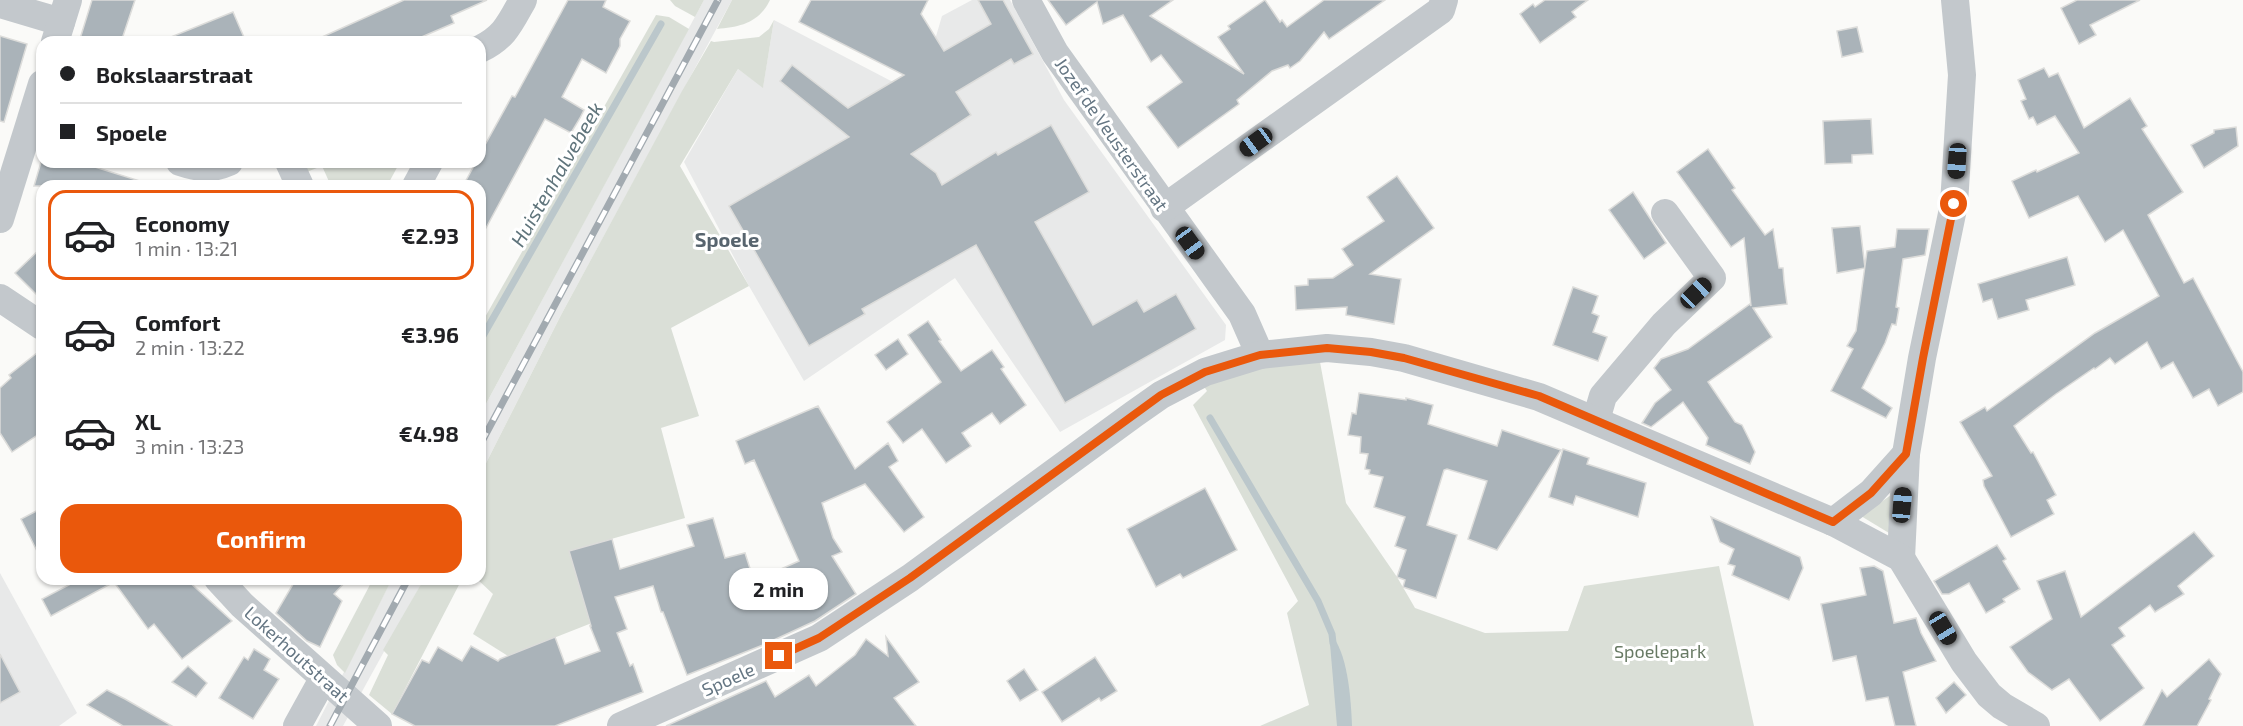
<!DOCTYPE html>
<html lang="en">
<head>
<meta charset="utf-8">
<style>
	:root { --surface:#fff; --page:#f6f6f6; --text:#202124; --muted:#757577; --line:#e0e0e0; --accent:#ea580c }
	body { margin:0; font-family:"Exo 2",sans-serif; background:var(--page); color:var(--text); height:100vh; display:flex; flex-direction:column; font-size:22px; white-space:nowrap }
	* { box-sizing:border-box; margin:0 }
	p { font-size:20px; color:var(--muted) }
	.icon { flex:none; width:33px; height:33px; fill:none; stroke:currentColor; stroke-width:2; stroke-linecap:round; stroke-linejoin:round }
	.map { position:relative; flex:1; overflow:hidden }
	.details { position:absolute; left:36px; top:180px; width:450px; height:405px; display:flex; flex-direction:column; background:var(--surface); border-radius:18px; box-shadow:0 2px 4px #0004 }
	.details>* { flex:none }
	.guide { position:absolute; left:36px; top:36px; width:450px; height:132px; border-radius:18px; box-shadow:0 2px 4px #0004; display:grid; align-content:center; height:132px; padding:0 24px; background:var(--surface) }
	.end { position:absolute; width:27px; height:27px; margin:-14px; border:8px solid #ea580c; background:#fff; box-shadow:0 0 0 3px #fff }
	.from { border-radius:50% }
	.bubble { position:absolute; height:42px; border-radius:18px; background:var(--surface); box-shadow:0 2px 4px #0004; font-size:20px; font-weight:700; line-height:42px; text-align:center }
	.car { position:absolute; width:18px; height:36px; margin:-18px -9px; border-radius:8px; box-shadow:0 0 4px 2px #0007; background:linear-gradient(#222 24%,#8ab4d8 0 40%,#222 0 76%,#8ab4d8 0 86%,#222 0) }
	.guide b { display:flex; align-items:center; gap:21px; height:57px; font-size:22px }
	.guide b+b { border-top:2px solid var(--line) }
	.guide i { width:15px; height:15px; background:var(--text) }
	ul { padding:10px 0 0; list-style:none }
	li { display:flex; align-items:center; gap:18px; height:90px; margin:0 12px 9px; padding:0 12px; border:3px solid transparent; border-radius:18px }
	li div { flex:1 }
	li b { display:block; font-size:22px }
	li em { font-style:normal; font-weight:700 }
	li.current { border-color:var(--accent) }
	li>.icon { width:54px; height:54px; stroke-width:1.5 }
	.button { display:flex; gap:12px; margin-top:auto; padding:12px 24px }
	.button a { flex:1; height:69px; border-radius:18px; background:var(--accent); color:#fff; font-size:24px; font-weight:700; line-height:69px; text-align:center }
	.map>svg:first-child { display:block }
</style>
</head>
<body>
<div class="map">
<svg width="2243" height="726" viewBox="0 0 2243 726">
	<rect width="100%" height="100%" fill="#fafaf8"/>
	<g fill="#e8e9e9">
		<path d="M 704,0 L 732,0 L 561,315 L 480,475 L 480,415 Z"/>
		<path d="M 972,0 L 1010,0 L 1064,100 L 1226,325 L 1225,340 L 1060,432 L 955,278 L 804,381 L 749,286 L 684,162 L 738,69 L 763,87 L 774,20 L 893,82 L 929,60 L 942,16 Z"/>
		<path d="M 0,573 L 77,713 L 59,726 L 0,726 Z"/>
		<path d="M 392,579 L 424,579 L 343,726 L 316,726 Z"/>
	</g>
	<g fill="#dadfd7">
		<path d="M 670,0 L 704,0 L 695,17 L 675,6 Z"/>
		<path d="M 732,0 L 770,0 C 759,23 740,27 717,29 Z"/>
		<path d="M 656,15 L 669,17 L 689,29 L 480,415 L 480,326 Z"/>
		<path d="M 774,20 L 763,88 L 738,69 L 680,166 L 749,286 L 671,328 L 699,416 L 661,428 L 685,518 L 569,551 L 585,605 L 607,617 L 508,656 L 473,634 L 493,594 L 477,579 L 480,579 L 480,475 L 561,315 L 682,91 L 711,41 L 714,42 L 759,37 L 769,29 Z"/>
		<path d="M 299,162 L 400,162 L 387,186 L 331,186 L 322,166 L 304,173 Z"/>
		<path d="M 1282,362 L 1320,362 L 1346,503 L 1397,577 L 1415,608 L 1485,633 L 1568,631 L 1584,586 L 1719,566 L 1754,726 L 1260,726 L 1309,705 L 1287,613 L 1298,601 L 1193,405 L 1207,391 L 1203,385 Z"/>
		<path d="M 1894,493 L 1889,533 L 1861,516 Z"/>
		<path d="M 373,579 L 392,579 L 345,673 L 337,665 L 333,655 Z"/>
		<path d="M 424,579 L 462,579 L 392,714 L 369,695 L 388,655 L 383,650 Z"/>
	</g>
	<path fill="#bbc7cb" d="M 1329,632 C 1348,650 1351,700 1352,726 L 1337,726 Z"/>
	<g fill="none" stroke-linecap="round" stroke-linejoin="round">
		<g stroke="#bbc7cb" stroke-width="7">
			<path d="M 480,341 L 661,24"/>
			<path d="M 1210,418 L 1318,601 L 1332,634 L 1333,643"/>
		</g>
	</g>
	<g fill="#aab3b9" stroke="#dcdcda" stroke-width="1.5">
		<path d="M 92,0 L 135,0 L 121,42 L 79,42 Z"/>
		<path d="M 404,0 L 487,0 L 451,16 L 454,23 L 410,42 L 311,42 Z"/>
		<path d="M 568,0 L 606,0 L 603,7 L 630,21 L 620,39 L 620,46 L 606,73 L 582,59 L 562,97 L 584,110 L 580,118 L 571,133 L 545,119 L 480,239 L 480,186 L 463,186 L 476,162 L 480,162 L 480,154 L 512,96 L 515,97 Z"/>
		<path d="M 811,0 L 928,0 L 921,14 L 944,51 L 991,24 L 978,0 L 1003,0 L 1033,54 L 1014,64 L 1011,59 L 956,92 L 971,115 L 911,154 L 936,173 L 942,185 L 996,152 L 998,155 L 1051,125 L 1089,192 L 1035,222 L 1093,325 L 1137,300 L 1144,312 L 1176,294 L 1196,329 L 1065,403 L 976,245 L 862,309 L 865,314 L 809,346 L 729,206 L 849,137 L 780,81 L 792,65 L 848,108 L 904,75 L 799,22 Z"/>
		<path d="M 1048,0 L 1173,0 L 1150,16 L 1244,74 L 1218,37 L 1230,29 L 1228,26 L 1265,0 L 1280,22 L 1282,20 L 1287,27 L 1324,0 L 1385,0 L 1329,39 L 1324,32 L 1300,61 L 1290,68 L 1288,65 L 1272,71 L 1237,100 L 1239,104 L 1178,148 L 1147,107 L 1182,82 L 1161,55 L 1151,62 L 1123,15 L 1103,24 L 1097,2 L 1066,25 Z"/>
		<path d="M 1545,0 L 1588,0 L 1572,12 L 1576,17 L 1540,43 L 1520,14 L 1533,4 L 1535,7 Z"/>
		<path d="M 2077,0 L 2140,0 L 2090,25 L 2096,35 L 2079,44 L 2061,8 Z"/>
		<path d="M 233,12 L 246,42 L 162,42 L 161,41 Z"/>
		<path d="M 1857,27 L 1863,52 L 1842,57 L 1837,31 Z"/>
		<path d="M 0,36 L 27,44 L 4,122 L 0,121 Z"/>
		<path d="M 2044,68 L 2049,77 L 2058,73 L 2084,128 L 2130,98 L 2147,126 L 2142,129 L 2183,192 L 2148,215 L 2184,283 L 2193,278 L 2243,372 L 2243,392 L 2218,406 L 2209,389 L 2193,398 L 2173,362 L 2161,369 L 2147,342 L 2115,364 L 2110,358 L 2095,369 L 2094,368 L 2056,394 L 2014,426 L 2031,453 L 2033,452 L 2056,495 L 2047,500 L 2054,514 L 2011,537 L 1984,486 L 1983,480 L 1992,476 L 1960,422 L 1985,407 L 1987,411 L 2095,333 L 2159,296 L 2123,230 L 2105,242 L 2078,196 L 2029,218 L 2012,181 L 2036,170 L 2037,172 L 2079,153 L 2055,116 L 2037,125 L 2033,117 L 2029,119 L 2021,101 L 2026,99 L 2018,80 Z"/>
		<path d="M 1871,119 L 1873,154 L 1852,155 L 1852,163 L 1825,164 L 1823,121 Z"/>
		<path d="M 2236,127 L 2238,146 L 2204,168 L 2191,145 L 2214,133 L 2214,130 Z"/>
		<path d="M 1708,149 L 1735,188 L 1732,190 L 1765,235 L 1773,229 L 1779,268 L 1783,268 L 1784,281 L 1787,304 L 1753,308 L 1772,337 L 1708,382 L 1735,422 L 1742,425 L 1749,439 L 1755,452 L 1750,464 L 1706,445 L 1708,438 L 1683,402 L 1651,427 L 1642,423 L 1655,403 L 1671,390 L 1654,368 L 1661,359 L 1688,349 L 1750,304 L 1751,306 L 1744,238 L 1731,247 L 1677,172 Z"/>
		<path d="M 41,162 L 79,162 L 143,182 L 143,186 L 34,186 Z"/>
		<path d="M 1397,176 L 1434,228 L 1370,274 L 1401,279 L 1394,324 L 1346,315 L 1347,307 L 1296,310 L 1295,286 L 1308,285 L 1308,279 L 1333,278 L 1353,265 L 1342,249 L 1384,221 L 1367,197 Z"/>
		<path d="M 1633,192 L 1666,243 L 1644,259 L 1609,210 Z"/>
		<path d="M 1860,226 L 1865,268 L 1837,273 L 1832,228 Z"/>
		<path d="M 1897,229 L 1929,229 L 1925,255 L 1903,259 L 1896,307 L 1899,308 L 1896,325 L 1892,324 L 1885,343 L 1862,388 L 1892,408 L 1886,418 L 1831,391 L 1853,349 L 1847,346 L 1856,331 L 1867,251 L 1895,247 Z"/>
		<path d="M 42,247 L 42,300 L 15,273 Z"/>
		<path d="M 2067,257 L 2075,285 L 2026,300 L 2029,310 L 1998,319 L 1992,299 L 1983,302 L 1978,284 Z"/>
		<path d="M 1573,287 L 1598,296 L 1592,313 L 1599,316 L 1593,332 L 1607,337 L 1598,361 L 1553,345 Z"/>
		<path d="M 928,321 L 941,340 L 939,341 L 961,371 L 992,350 L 1004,367 L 1001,369 L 1026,405 L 1000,424 L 992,413 L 962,433 L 971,446 L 946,463 L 922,429 L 903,443 L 887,422 L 941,382 L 908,335 Z"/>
		<path d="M 898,339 L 908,354 L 886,370 L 875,355 Z"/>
		<path d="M 42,349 L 42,432 L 12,452 L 0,433 L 0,388 L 11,378 L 9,375 Z"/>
		<path d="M 1359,393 L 1406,400 L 1406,398 L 1433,405 L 1428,424 L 1497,446 L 1502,430 L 1561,450 L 1497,550 L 1468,539 L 1487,481 L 1447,469 L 1444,470 L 1427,525 L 1457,535 L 1436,598 L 1403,587 L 1405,580 L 1397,577 L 1406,550 L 1395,546 L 1405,517 L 1374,507 L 1383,477 L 1369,474 L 1370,470 L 1365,469 L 1368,454 L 1360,453 L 1361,437 L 1348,435 L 1352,413 L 1356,414 Z"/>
		<path d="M 818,406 L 855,469 L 888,443 L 898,461 L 889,467 L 924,517 L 904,532 L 865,484 L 822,503 L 833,538 L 842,552 L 832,556 L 856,594 L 815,621 L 763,645 L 687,675 L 663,612 L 661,612 L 653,586 L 615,597 L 627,629 L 617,633 L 630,666 L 633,664 L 643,692 L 555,726 L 415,726 L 392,714 L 422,660 L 429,663 L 438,647 L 462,661 L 471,646 L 498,661 L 500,659 L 555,637 L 565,664 L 600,651 L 590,626 L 591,626 L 569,551 L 612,539 L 620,569 L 694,546 L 687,525 L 713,518 L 725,558 L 745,553 L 754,581 L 799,561 L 754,460 L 745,464 L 736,441 Z"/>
		<path d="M 1563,449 L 1589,458 L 1587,464 L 1646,483 L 1638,517 L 1576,496 L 1573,505 L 1549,497 Z"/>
		<path d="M 1205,488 L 1237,550 L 1183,578 L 1180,574 L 1156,587 L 1127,529 Z"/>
		<path d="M 42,508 L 42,561 L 21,519 Z"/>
		<path d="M 1711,517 L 1800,557 L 1803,568 L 1789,600 L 1732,575 L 1735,566 L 1728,564 L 1734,549 L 1720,542 Z"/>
		<path d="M 2194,532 L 2214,556 L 2178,586 L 2184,594 L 2155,612 L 2150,605 L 2119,628 L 2125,636 L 2112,645 L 2144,688 L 2100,721 L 2069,679 L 2052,690 L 2028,672 L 2010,647 L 2052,619 L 2037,581 L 2065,571 L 2081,617 Z"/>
		<path d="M 1997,545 L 2006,559 L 2003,561 L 2020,589 L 2003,599 L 2005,602 L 1986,613 L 1969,583 L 1949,594 L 1942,594 L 1934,581 Z"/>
		<path d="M 1874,566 L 1883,571 L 1894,623 L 1916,618 L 1921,633 L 1936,661 L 1903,672 L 1916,726 L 1895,726 L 1888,697 L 1866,701 L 1856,656 L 1833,661 L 1821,604 L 1866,595 L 1860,568 Z"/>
		<path d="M 80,579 L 186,579 L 232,621 L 182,659 L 154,624 L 148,629 L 114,582 L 51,616 L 42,599 Z"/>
		<path d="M 296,579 L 348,579 L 334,594 L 342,601 L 320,647 L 307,641 L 276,613 Z"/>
		<path d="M 886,637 L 919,682 L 894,698 L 916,726 L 666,726 L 766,681 L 775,697 L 809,675 L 816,686 L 855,655 L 866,639 L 888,656 Z"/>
		<path d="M 254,649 L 270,659 L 264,670 L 279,679 L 253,719 L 219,698 L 244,657 L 248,660 Z"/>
		<path d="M 0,654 L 20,692 L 0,703 Z"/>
		<path d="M 1095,657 L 1117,691 L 1101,701 L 1099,698 L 1062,722 L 1042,692 Z"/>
		<path d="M 2209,659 L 2221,674 L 2209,699 L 2211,700 L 2197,726 L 2143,726 L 2162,690 L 2167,697 Z"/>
		<path d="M 188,666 L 207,683 L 196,697 L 172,682 Z"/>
		<path d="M 1024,669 L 1038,690 L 1020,701 L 1007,681 Z"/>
		<path d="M 1954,682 L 1966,695 L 1946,713 L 1936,698 Z"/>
		<path d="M 107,690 L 125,699 L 172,726 L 123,726 L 87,705 Z"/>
	</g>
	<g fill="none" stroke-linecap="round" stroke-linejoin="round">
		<g stroke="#c3c8cc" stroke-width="28">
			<path d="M 1026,0 L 1055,53 L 1242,314 L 1260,355"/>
			<path d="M 0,4 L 61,22"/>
			<path d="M 55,42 L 68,0"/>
			<path d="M 480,49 C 505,37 510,23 523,0"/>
			<path d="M 180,162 C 198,168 211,170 229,162"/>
			<path d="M 289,162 L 300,186"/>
			<path d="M 416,186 L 429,162"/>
			<path d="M 1164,208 L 1441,10 L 1444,0"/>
			<path d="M 0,219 L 42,84"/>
			<path d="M 0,298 L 42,326"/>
			<path d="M 1596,420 L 1603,396 L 1664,324 L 1712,278 L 1665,213"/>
			<path d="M 1833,522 L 1871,493 L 1906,454"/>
			<path d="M 1901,558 L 1906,454 L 1922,358 L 1954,204 L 1962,75 L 1955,0"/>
			<path d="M 218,579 L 242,605 L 378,726"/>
			<path d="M 297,726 L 323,679"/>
			<path d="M 621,726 L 819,638 L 910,578 L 1134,414 L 1161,395 L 1205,372 L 1260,355 L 1327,348 L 1371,352 L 1404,358 L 1539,397 L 1833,522 L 1901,558 L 1964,662 L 1989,695 L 2002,706 L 2036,726"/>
		</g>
		<g stroke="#a2aab0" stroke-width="7">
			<g id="rail">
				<path d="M 480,445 L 718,0"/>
				<path d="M 330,726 L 408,579"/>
			</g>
		</g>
		<use href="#rail" stroke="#fff" stroke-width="4.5" stroke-dasharray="14" stroke-linecap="butt"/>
	</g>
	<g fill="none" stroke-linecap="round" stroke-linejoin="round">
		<path stroke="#ea580c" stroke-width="8" d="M 779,656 L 819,638 L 910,578 L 1161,395 L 1205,372 L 1260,355 L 1327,348 L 1371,352 L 1404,358 L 1539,396 L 1833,522 L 1871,493 L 1906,454 L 1923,358 L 1954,204"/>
	</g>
	<g text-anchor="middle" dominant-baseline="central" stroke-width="6" stroke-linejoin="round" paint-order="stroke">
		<g font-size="18" fill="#657683" stroke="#fff">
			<text transform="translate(1112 134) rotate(55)">Jozef de Veusterstraat</text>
			<text transform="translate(297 654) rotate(42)">Lokerhoutstraat</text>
			<text transform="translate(728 679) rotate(-24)">Spoele</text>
		</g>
		<g font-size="18" fill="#687a64" stroke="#fff">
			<text x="1660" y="651">Spoelepark</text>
		</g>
		<g font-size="20" font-style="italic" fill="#60757c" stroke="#fff">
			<text transform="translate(556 174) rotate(-60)">Huistenhalvebeek</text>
		</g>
		<g font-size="20" font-weight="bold" fill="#57646e" stroke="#fff">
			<text x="727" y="239">Spoele</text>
		</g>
	</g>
</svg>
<i class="end from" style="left:1954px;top:204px"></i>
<i class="end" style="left:779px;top:656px"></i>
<div class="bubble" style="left:729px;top:568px;width:99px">2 min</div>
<i class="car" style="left:1256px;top:142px;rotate:234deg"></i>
<i class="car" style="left:1957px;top:161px;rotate:184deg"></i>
<i class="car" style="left:1190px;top:243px;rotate:144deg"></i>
<i class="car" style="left:1696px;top:293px;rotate:46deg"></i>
<i class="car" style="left:1902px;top:505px;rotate:5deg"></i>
<i class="car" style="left:1943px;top:628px;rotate:149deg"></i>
<div class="guide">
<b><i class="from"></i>Bokslaarstraat</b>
<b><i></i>Spoele</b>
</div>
<section class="details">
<ul>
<li class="current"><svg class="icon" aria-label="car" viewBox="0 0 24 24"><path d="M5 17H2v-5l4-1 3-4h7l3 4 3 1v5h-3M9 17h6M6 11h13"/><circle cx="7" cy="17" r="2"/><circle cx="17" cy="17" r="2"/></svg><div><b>Economy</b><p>1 min · 13:21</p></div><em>€2.93</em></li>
<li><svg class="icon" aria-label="car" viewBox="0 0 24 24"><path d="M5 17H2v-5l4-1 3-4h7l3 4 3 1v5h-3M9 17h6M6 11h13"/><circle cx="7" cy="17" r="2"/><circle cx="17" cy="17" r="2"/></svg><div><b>Comfort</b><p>2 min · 13:22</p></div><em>€3.96</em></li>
<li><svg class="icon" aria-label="car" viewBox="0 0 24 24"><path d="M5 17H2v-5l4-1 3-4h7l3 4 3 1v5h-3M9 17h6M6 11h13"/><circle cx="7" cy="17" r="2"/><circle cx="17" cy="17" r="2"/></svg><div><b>XL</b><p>3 min · 13:23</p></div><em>€4.98</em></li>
</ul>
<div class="button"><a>Confirm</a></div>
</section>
</div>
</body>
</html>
